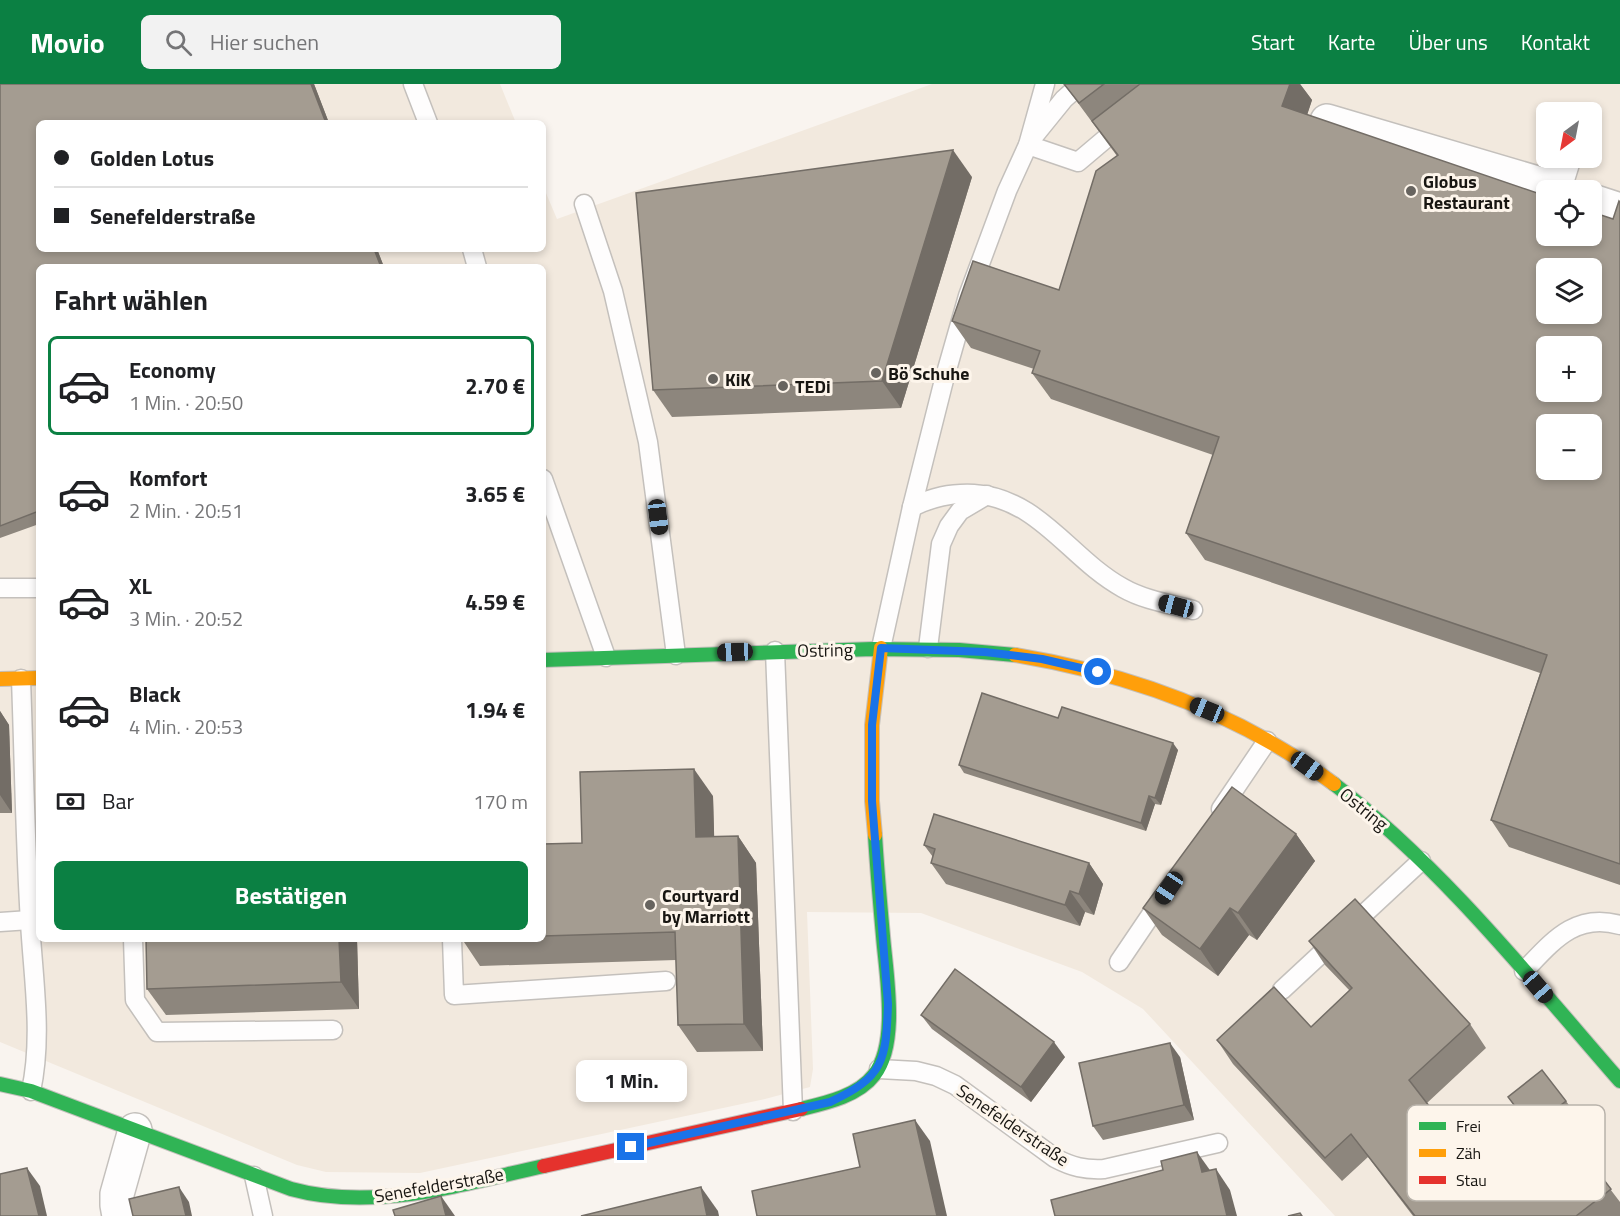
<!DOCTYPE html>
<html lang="de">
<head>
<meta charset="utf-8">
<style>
	:root { --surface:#fff; --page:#f2f2f2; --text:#202124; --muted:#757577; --line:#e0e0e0; --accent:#0b8043 }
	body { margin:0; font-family:"Titillium Web",sans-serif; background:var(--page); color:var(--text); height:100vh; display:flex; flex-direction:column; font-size:22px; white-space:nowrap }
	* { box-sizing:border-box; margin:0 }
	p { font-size:20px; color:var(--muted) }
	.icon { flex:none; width:33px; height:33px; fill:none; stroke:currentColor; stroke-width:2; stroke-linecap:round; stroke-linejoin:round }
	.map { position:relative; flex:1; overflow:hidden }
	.panel { position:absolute; left:36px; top:180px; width:510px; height:678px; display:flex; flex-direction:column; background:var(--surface); border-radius:9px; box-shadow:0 3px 9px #0003 }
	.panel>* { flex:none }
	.hud { position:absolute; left:36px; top:36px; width:510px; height:132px; border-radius:9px; box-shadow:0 3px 9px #0003; display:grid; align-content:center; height:132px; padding:0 18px; background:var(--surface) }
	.needle { width:39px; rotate:212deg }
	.tools { position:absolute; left:1536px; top:18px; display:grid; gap:12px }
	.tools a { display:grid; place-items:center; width:66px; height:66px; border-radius:9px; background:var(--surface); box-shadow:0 3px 9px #0003; font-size:30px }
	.end { position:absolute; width:27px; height:27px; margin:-14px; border:8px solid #1a73e8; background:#fff; box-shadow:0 0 0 3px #fff }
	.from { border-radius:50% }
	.bubble { position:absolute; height:42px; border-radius:9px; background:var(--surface); box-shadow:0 3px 9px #0003; font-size:20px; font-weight:700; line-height:42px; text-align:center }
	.car { position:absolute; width:18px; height:36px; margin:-18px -9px; border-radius:8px; box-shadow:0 0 4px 2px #0007; background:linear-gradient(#222 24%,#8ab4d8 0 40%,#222 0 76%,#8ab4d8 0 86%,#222 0) }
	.hud b { display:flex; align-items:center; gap:21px; height:57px; font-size:22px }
	.hud b+b { border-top:2px solid var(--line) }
	.hud i { width:15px; height:15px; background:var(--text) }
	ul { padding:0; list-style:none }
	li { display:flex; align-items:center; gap:18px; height:99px; margin:0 12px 9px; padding:0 6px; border:3px solid transparent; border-radius:9px }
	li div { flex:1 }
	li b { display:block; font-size:22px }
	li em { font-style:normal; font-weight:700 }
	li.selected { border-color:var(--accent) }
	li>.icon { width:54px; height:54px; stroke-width:1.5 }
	h2 { padding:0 18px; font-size:27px; line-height:72px }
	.pay { display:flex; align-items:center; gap:15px; height:66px; padding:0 18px; font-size:22px }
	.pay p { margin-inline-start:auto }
	.action { display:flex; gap:12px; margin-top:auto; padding:12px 18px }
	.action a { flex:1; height:69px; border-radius:9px; background:var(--accent); color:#fff; font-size:24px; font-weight:700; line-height:69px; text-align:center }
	header { display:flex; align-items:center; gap:36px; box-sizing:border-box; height:84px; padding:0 30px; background:var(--accent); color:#fff }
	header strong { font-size:28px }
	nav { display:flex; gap:33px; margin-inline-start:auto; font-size:21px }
	.search { width:420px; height:54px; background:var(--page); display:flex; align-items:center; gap:15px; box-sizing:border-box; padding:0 21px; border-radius:9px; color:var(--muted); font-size:22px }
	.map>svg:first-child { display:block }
</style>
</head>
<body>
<header>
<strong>Movio</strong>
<div class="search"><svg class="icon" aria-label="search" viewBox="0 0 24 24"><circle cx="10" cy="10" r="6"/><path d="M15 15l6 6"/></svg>Hier suchen</div>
<nav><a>Start</a><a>Karte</a><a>Über uns</a><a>Kontakt</a></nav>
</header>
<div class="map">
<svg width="1620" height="1132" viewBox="0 0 1620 1132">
	<rect width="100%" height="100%" fill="#f9f4ef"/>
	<path fill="#f2e9de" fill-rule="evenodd" d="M 0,0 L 500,0 L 516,39 L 39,39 L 39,165 L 543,165 L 543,102 L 557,135 L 932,0 L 1620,0 L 1620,1132 L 1335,1132 L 1143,925 L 1082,888 L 921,829 L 807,828 L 813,985 L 810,1003 L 765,1015 L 420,1089 L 326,1088 L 297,1081 L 0,958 ZM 1546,28 L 1592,28 L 1592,74 L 1546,74 ZM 1546,106 L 1592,106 L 1592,152 L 1546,152 ZM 39,183 L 543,183 L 543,855 L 39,855 ZM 1546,184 L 1592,184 L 1592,230 L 1546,230 ZM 1546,262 L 1592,262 L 1592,308 L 1546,308 ZM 1546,340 L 1592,340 L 1592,386 L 1546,386 Z"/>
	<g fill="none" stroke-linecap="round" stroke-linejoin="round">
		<g stroke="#c4c0bc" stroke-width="21">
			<g id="lane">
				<path d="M 413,0 L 428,39"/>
				<path d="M 1034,52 L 1064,15 L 1081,0"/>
				<path d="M 1028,61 L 1078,78 L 1123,40"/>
				<path d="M 584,120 L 613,207 L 648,358 L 676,571"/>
				<path d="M 472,165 L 477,183"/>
				<path d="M 543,395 L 606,573"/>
				<path d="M 912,423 C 933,413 950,409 974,410 C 1039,414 1070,475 1123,504 C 1144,516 1170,520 1193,526"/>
				<path d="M 0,504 L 39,504"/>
				<path d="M 881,564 L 912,423 L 944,296 L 968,212 L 1007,107 L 1028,61 L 1045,0"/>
				<path d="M 928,564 L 941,460 L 949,442 L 960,427 L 987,411"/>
				<path d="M 775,567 L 793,1027"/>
				<path d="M 21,595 C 24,676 25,757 30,838 C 33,893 43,952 31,1007"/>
				<path d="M 1221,725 L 1267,657"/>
				<path d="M 0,838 L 30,836"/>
				<path d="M 133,855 L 135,916 L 157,948 L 333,946"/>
				<path d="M 452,855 L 454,911 L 666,897"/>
				<path d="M 1119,878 L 1163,813"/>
				<path d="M 1524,887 C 1552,858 1575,828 1620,841"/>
				<path d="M 1282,906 L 1421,777"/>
				<path d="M 879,985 L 916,987 L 936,992 L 955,1001 L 1055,1074 C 1072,1083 1085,1086 1104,1085 L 1218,1059"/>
				<path d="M 254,1092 L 263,1132"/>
			</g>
		</g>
		<g stroke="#c4c0bc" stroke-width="36">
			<g id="street">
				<path d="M 1327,37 L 1561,106"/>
				<path d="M 1554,106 L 1564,74"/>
				<path d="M 1592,117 L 1620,126"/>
				<path d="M 119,1132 L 117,1121 L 117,1110 L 135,1046"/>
			</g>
		</g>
		<g stroke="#c4c0bc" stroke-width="16">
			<g id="fast">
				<path d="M 543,576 L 873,565 L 959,566 L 1015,571"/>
				<path d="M 1334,700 C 1440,781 1532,896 1620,997"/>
				<path d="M 0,1000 L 31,1007 L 291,1105 C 375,1128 462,1100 544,1082"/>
				<path d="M 801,1025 C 826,1019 858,1012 874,991 C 899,959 886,890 883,852 C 880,818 877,785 875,751"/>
			</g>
		</g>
		<g stroke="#c4c0bc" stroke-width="16">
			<g id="slow">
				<path d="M 1015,571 C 1129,590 1241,630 1334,700"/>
				<path d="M 0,595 L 39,594"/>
				<path d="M 875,751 L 872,717 L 872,641 L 881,564"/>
			</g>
		</g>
		<g stroke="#c4c0bc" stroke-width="16">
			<path id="jam" d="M 544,1082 L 801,1025"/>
		</g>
		<use href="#lane" stroke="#fefdfd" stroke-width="18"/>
		<use href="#street" stroke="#fefdfd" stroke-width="33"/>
		<use href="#fast" stroke="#30b455" stroke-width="14"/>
		<use href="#slow" stroke="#ff9f0a" stroke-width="14"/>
		<use href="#jam" stroke="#e5322d" stroke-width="14"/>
	</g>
	<g fill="#8d867d">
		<path d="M 0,0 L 314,0 L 329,39 L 39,39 L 39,165 L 377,165 L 384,183 L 39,183 L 39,440 L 0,454 Z"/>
		<path d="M 1064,0 L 1300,0 L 1312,16 L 1307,31 L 1613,135 L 1620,118 L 1620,801 L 1509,763 L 1491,736 L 1540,589 L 1205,476 L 1186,449 L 1213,371 L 1051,315 L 1032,289 L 1034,285 L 971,264 L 952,237 L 1059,206 L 1117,72 Z"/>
		<path d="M 972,93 L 901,324 L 672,333 L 653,306 Z"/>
		<path d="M 0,627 L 9,641 L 12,729 L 0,729 Z"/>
		<path d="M 1058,634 L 1178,666 L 1161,721 L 1155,720 L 1146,747 L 964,689 L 959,681 Z"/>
		<path d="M 713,712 L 714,752 L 738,752 L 756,779 L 763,967 L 697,968 L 678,941 L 676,876 L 480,882 L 462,855 L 543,855 L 543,760 L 582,759 Z"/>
		<path d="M 1296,750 L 1315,777 L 1257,856 L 1249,851 L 1218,892 L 1162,851 L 1143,824 Z"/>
		<path d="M 924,761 L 1089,779 L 1103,800 L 1094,831 L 1085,828 L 1080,842 L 946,800 L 931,779 L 933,773 Z"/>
		<path d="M 146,855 L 357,855 L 359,925 L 166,931 L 147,905 Z"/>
		<path d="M 1309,857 L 1470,940 L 1486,964 L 1427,1019 L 1477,1084 L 1530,1044 L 1508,1013 L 1566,1017 L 1583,1041 L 1569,1051 L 1620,1118 L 1620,1132 L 1413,1132 L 1368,1073 L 1342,1097 L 1233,980 L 1217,956 L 1311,943 L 1350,907 L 1325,881 Z"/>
		<path d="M 921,931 L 1065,973 L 1031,1018 L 932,945 Z"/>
		<path d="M 1180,973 L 1194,1036 L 1103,1056 L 1093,1042 Z"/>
	</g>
	<g fill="#736d66">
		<path d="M 311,0 L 314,0 L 329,39 L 326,39 Z"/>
		<path d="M 1290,0 L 1300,0 L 1312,16 L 1301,49 L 1282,22 Z"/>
		<path d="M 953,66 L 972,93 L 901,324 L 882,297 Z"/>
		<path d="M 374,165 L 377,165 L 384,183 L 381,183 Z"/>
		<path d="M 0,627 L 9,641 L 12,729 L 0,711 Z"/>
		<path d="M 1173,659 L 1178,666 L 1161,721 L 1155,714 Z"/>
		<path d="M 694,685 L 713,712 L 715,780 L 696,753 Z"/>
		<path d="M 1149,712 L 1155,720 L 1146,747 L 1141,739 Z"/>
		<path d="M 1296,750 L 1315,777 L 1257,856 L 1238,829 Z"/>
		<path d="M 738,752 L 756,779 L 763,967 L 744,940 Z"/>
		<path d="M 1089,779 L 1103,800 L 1094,831 L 1079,810 Z"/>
		<path d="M 1070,807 L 1085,828 L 1080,842 L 1065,821 Z"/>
		<path d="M 1230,824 L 1249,851 L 1218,892 L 1200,865 Z"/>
		<path d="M 339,855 L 357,855 L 359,925 L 341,898 Z"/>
		<path d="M 1054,958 L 1065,973 L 1031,1018 L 1021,1003 Z"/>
		<path d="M 1170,959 L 1180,973 L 1194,1036 L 1184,1021 Z"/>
		<path d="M 915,1036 L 930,1057 L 947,1132 L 937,1132 Z"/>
		<path d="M 1197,1068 L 1212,1089 L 1202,1088 Z"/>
		<path d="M 27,1084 L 40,1102 L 47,1132 L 39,1132 Z"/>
		<path d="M 1216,1085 L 1230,1106 L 1237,1132 L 1227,1132 Z"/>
		<path d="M 179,1103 L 189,1118 L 192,1132 L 186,1132 Z"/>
		<path d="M 701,1103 L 718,1127 L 719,1132 L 707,1132 Z"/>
		<path d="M 441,1112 L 455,1132 L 446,1132 Z"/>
	</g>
	<g fill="#a49c91" stroke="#736d66" stroke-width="1.5" fill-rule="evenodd">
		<path d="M 0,0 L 311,0 L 326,39 L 39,39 L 39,165 L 374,165 L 381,183 L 39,183 L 39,427 L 0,442 Z"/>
		<path d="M 1064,0 L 1104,0 L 1079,19 Z"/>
		<path d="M 1140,0 L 1290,0 L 1282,22 L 1546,112 L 1546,152 L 1592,152 L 1592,128 L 1613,135 L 1619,117 L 1620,118 L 1620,780 L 1491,736 L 1547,571 L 1186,449 L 1219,353 L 1032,289 L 1040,267 L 952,237 L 973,177 L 1059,206 L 1096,87 L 1118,71 L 1092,37 ZM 1546,184 L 1592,184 L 1592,230 L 1546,230 ZM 1546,262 L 1592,262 L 1592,308 L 1546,308 ZM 1546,340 L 1592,340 L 1592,386 L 1546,386 Z"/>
		<path d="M 953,66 L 882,297 L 653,306 L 636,109 Z"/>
		<path d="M 982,609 L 1058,634 L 1062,623 L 1173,659 L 1155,714 L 1149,712 L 1141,739 L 959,681 Z"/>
		<path d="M 694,685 L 696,753 L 738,752 L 744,940 L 678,941 L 675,848 L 543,852 L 543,760 L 582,759 L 580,688 Z"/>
		<path d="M 1232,703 L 1296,750 L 1238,829 L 1230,824 L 1200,865 L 1143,824 Z"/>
		<path d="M 934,730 L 1089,779 L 1079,810 L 1070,807 L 1065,821 L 931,779 L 935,765 L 924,761 Z"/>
		<path d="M 1355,815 L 1470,940 L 1409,996 L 1477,1084 L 1531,1043 L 1508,1013 L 1542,986 L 1566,1017 L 1552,1028 L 1611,1105 L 1576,1132 L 1415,1132 L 1351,1050 L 1325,1074 L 1217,956 L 1274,903 L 1311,943 L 1352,904 L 1309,857 Z"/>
		<path d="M 146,855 L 339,855 L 341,898 L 147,905 Z"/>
		<path d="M 955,885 L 1054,958 L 1021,1003 L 921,931 Z"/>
		<path d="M 1170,959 L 1184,1021 L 1093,1042 L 1079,979 Z"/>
		<path d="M 915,1036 L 937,1132 L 757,1132 L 752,1107 L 860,1083 L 853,1050 Z"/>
		<path d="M 1197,1068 L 1202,1088 L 1216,1085 L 1227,1132 L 1055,1132 L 1051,1116 L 1163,1086 L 1161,1077 Z"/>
		<path d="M 27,1084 L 39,1132 L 0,1132 L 0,1090 Z"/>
		<path d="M 179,1103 L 186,1132 L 133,1132 L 129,1115 Z"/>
		<path d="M 701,1103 L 707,1132 L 581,1132 Z"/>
		<path d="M 441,1112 L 446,1132 L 395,1132 L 393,1126 Z"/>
		<path d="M 1300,1129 L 1302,1132 L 1288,1132 Z"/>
	</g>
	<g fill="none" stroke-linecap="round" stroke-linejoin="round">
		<path stroke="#1a73e8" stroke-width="8" d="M 631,1063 L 830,1018 C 884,993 886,977 888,920 L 872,717 L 872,641 L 881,564 L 985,568 L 1042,575 L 1098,588"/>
	</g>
	<g fill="#67645f" stroke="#fdf5eb" stroke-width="2">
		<circle cx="1411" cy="107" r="6"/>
		<circle cx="876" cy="289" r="6"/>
		<circle cx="713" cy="295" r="6"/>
		<circle cx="783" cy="302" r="6"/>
		<circle cx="650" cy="821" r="6"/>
	</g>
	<g text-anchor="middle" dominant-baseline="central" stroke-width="6" stroke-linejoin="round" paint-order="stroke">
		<g font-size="18" font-weight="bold" fill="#181612" stroke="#fdf5eb" text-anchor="start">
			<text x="1423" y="97">Globus<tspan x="1423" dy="21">Restaurant</tspan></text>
			<text x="888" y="289">Bö Schuhe</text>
			<text x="725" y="295">KiK</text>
			<text x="795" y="302">TEDi</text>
			<text x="662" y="811">Courtyard<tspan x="662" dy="21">by Marriott</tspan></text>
		</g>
		<g font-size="18" fill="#181612" stroke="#fdf5eb">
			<text transform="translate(825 566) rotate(-1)">Ostring</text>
			<text transform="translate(1364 725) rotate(39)">Ostring</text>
			<text transform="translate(1013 1041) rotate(34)">Senefelderstraße</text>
			<text transform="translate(439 1101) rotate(-10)">Senefelderstraße</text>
		</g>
	</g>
	<rect x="1407" y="1021" width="198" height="96" rx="9" fill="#fdf5eb" stroke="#b8b2aa" stroke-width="1.5"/>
	<rect x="1419" y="1038" width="27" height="8" fill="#30b455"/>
	<rect x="1419" y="1065" width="27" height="8" fill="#ff9f0a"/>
	<rect x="1419" y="1092" width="27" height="8" fill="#e5322d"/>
	<g font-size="16" fill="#181612">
		<text x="1456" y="1048">Frei</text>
		<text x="1456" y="1075">Zäh</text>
		<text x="1456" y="1102">Stau</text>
	</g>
</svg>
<div class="tools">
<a><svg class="needle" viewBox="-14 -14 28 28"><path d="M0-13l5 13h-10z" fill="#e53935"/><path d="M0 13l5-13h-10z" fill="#757577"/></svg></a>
<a><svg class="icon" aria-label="locate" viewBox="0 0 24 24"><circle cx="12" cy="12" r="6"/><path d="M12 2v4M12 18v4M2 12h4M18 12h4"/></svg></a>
<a><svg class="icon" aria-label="layers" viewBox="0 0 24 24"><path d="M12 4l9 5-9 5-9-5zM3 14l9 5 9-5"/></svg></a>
<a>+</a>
<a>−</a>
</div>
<i class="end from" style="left:1098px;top:588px"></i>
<i class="end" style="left:631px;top:1063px"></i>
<div class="bubble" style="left:576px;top:976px;width:111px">1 Min.</div>
<i class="car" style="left:658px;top:433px;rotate:173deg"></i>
<i class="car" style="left:1176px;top:522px;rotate:285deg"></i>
<i class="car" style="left:735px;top:568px;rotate:268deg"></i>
<i class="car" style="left:1207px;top:626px;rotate:292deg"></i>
<i class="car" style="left:1307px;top:682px;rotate:126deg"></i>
<i class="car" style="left:1169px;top:804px;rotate:214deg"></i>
<i class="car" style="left:1538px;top:903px;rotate:139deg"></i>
<div class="hud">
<b><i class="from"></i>Golden Lotus</b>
<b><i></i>Senefelderstraße</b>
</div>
<section class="panel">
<h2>Fahrt wählen</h2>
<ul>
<li class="selected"><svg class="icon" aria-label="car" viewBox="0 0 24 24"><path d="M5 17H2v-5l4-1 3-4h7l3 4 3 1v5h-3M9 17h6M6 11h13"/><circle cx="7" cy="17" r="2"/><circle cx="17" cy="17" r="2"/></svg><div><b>Economy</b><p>1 Min. · 20:50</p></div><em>2.70 €</em></li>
<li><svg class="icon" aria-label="car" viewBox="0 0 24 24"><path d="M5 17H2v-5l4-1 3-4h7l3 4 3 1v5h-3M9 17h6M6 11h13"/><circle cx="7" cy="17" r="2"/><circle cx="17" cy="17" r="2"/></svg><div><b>Komfort</b><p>2 Min. · 20:51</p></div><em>3.65 €</em></li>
<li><svg class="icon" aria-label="car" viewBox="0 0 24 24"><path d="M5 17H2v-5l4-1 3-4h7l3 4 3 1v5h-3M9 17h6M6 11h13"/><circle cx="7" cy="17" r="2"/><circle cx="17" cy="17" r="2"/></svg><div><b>XL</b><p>3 Min. · 20:52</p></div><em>4.59 €</em></li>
<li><svg class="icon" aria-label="car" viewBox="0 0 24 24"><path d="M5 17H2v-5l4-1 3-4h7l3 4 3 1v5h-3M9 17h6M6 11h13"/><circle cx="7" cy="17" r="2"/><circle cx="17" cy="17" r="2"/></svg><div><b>Black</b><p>4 Min. · 20:53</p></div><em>1.94 €</em></li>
</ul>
<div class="pay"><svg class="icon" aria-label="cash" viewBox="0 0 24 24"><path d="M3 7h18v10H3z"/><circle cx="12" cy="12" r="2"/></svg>Bar<p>170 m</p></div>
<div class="action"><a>Bestätigen</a></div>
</section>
</div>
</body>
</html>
